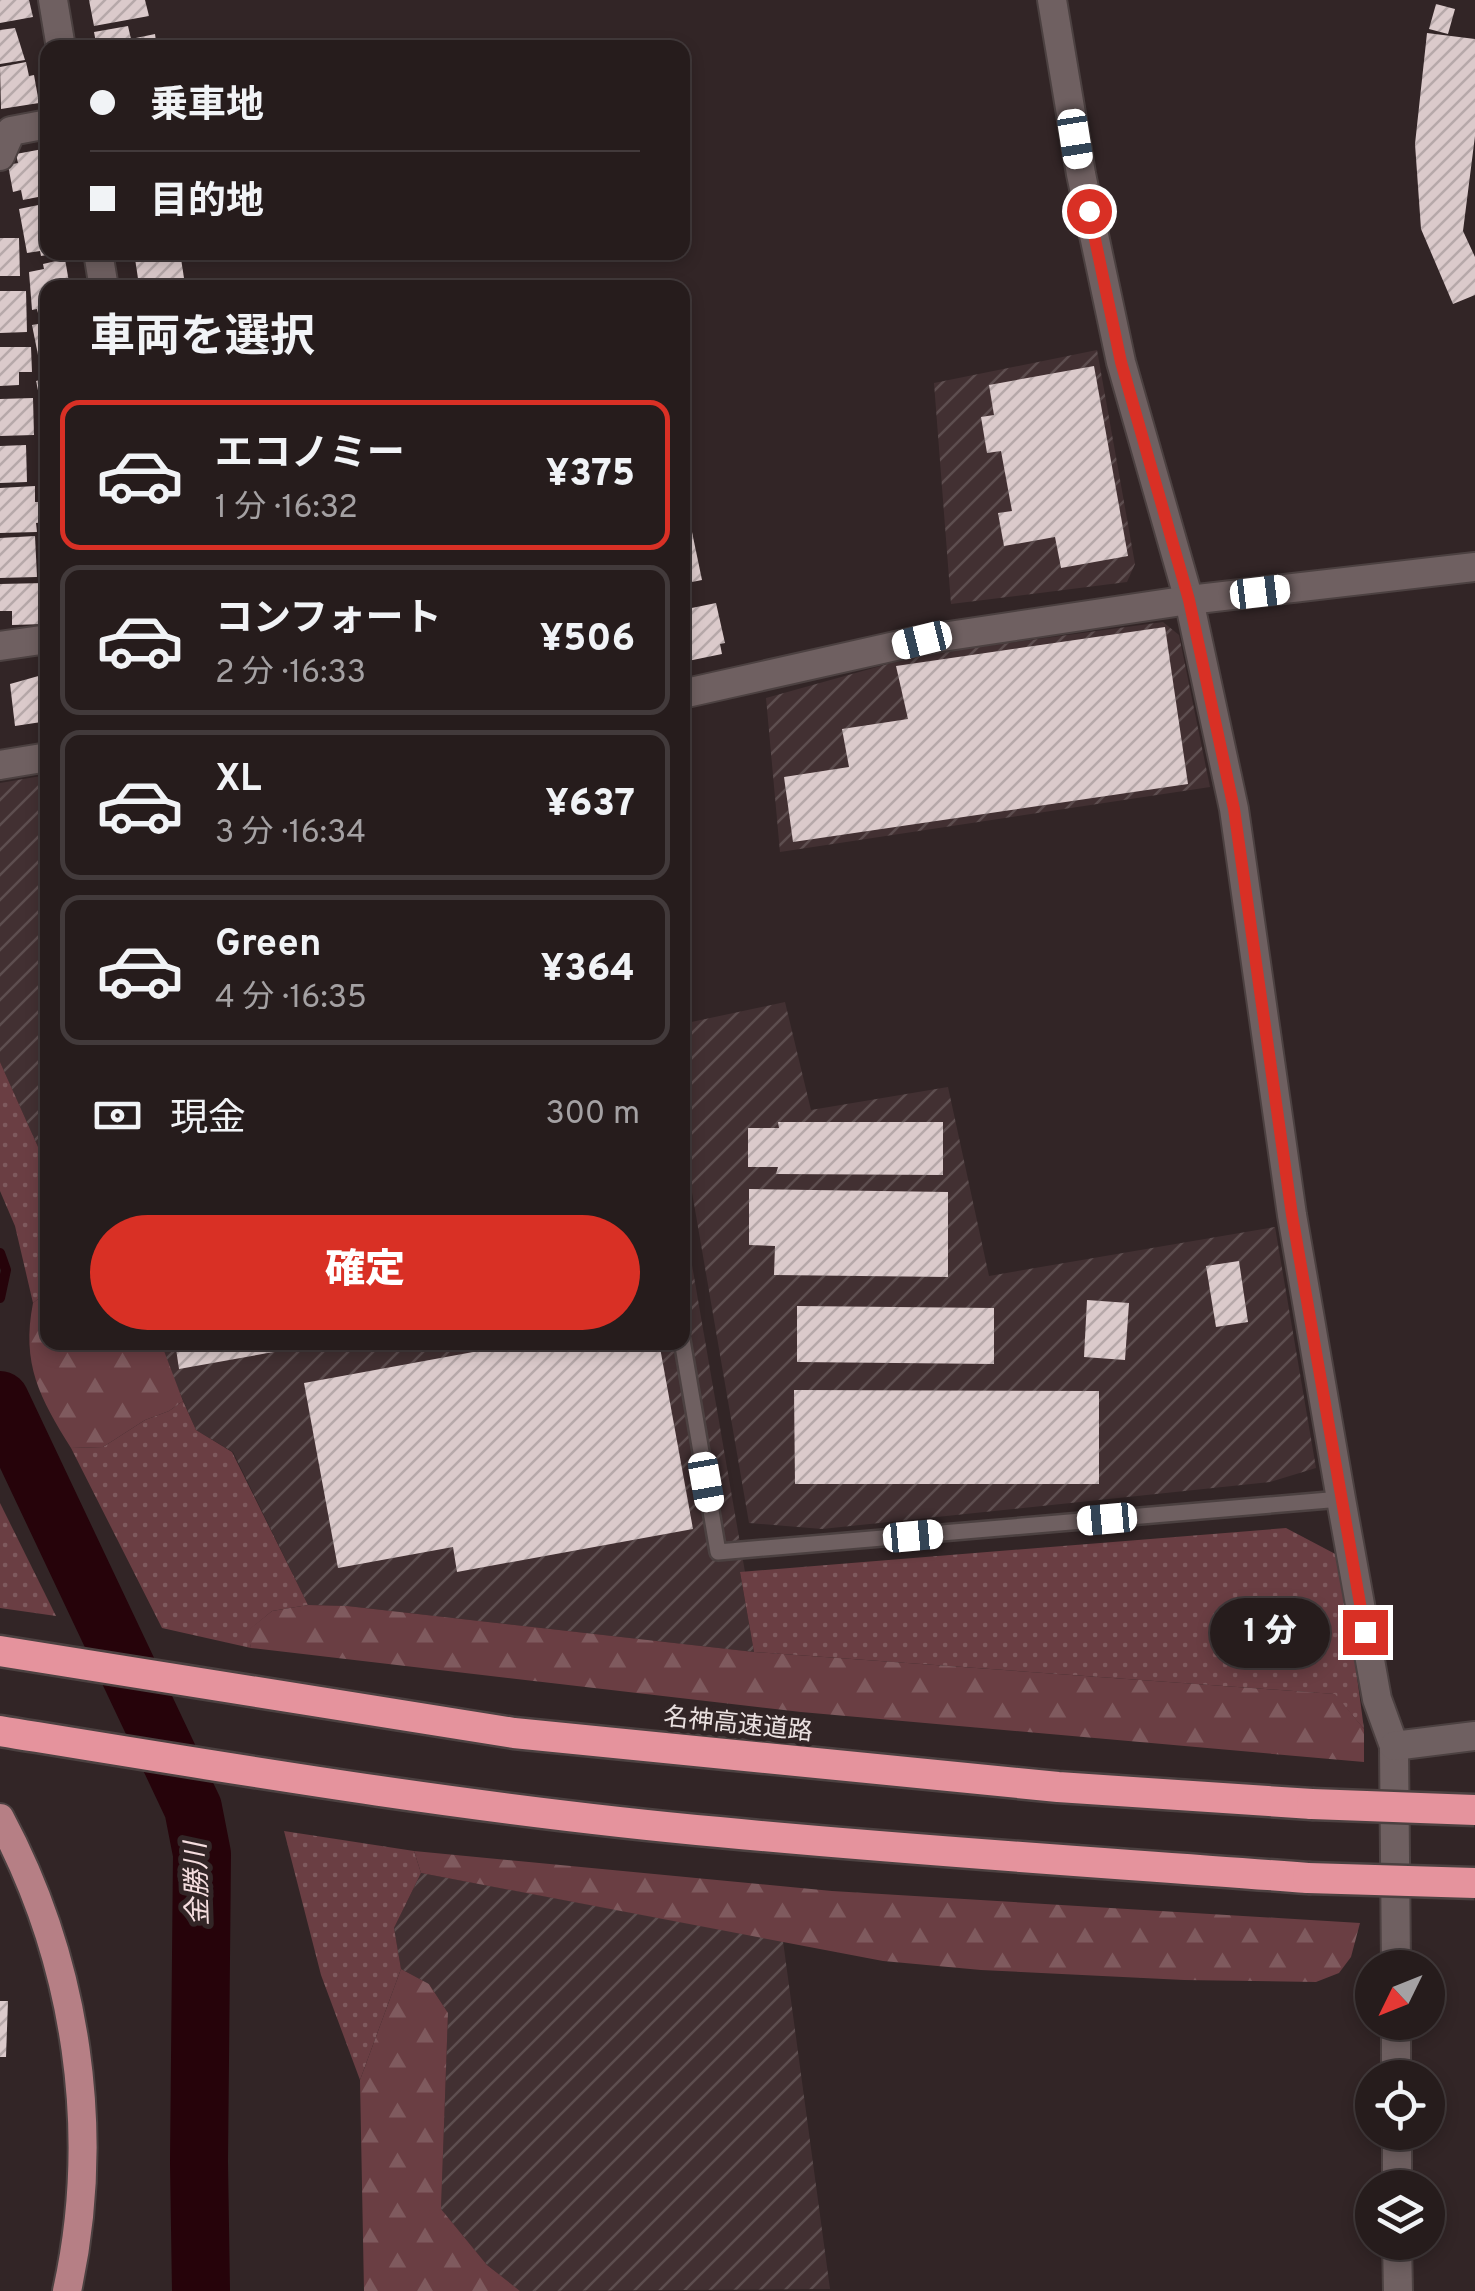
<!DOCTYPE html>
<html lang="ja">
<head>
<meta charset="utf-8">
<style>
	:root { --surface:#261c1c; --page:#2e2525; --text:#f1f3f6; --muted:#a4a1a3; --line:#423a3b; --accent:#d93025 }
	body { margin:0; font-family:Overpass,"Noto Sans JP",sans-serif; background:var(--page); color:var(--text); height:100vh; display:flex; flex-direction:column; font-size:38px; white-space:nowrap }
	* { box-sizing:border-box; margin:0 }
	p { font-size:32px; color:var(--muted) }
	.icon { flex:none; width:55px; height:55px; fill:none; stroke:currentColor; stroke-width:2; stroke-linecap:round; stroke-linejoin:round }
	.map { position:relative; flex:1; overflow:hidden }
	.side { position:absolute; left:40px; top:280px; width:650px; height:1070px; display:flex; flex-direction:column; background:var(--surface); border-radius:20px; box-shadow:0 5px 15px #0003,0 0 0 2px var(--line) }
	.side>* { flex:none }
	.guide { position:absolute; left:40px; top:40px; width:650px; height:220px; border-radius:20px; box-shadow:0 5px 15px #0003,0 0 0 2px var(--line); display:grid; align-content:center; height:220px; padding:0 50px; background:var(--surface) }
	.needle { width:65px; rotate:227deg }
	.tools { position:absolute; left:1355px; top:1950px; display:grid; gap:20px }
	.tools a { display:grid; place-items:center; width:90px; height:90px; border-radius:50%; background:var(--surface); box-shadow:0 5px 15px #0003,0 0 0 2px var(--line); font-size:50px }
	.end { position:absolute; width:45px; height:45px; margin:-22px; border:12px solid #d93025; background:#fff; box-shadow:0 0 0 5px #fff }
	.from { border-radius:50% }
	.bubble { position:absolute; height:70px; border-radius:35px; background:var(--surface); box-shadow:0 5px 15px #0003,0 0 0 2px var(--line); font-size:32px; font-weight:800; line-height:70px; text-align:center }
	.car { position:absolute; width:30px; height:60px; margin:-30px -15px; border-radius:12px; box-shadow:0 0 8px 2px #0007; background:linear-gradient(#fff 24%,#345 0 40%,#fff 0 76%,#345 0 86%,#fff 0) }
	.guide b { display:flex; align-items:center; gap:35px; height:95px; font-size:38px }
	.guide b+b { border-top:2px solid var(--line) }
	.guide i { width:25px; height:25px; background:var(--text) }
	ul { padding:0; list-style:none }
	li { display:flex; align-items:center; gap:30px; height:150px; margin:0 20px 15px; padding:0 30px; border:5px solid var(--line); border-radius:20px }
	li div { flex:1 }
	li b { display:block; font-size:38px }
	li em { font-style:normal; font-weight:800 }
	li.current { border-color:var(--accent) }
	li>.icon { width:90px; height:90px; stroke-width:1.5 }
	h2 { padding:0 50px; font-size:45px; line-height:120px }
	.pay { display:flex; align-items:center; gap:25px; height:110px; padding:0 50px; font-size:38px }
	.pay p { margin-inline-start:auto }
	.action { display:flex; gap:20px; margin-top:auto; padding:20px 50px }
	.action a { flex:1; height:115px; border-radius:60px; background:var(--accent); color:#fff; font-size:40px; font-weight:800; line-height:115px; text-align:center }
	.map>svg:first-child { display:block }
</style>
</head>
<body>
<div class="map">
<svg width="1475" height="2291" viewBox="0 0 1475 2291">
	<defs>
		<pattern id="industrial-furrows" width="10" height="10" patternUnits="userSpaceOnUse" patternTransform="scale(2.5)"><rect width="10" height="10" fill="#423032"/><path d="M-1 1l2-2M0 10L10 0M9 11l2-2" fill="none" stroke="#5d4e4f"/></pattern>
		<pattern id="grass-dots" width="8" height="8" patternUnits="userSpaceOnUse" patternTransform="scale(2.5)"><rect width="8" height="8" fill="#6a3e43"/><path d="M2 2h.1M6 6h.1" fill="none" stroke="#7f5a5e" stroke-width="1.8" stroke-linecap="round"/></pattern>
		<pattern id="forest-firs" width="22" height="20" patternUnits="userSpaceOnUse" patternTransform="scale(2.5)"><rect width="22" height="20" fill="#6a3e43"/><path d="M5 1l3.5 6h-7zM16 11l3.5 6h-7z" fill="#7f5a5e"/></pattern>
		<pattern id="building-hatch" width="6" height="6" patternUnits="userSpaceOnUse" patternTransform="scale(2.5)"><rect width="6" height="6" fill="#dbcacb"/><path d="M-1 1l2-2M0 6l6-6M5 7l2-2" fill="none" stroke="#b6a8a9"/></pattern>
	</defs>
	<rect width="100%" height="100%" fill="#322526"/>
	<g fill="url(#industrial-furrows)">
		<path d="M 1097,350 L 1135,564 L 1127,582 L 951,604 L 934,383 Z"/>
		<path d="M 1163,622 L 1179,635 L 1210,787 L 780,852 L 766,698 L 920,655 Z"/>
		<path d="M 47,775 L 47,1167 L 0,1062 L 0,783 Z"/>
		<path d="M 785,1002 L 811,1110 L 948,1087 L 989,1276 L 1275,1227 L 1316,1468 L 1270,1482 L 822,1529 L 749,1523 L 683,1140 L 682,1024 Z"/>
		<path d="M 683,1213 L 745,1572 L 740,1573 L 754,1652 L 347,1606 L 308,1605 L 233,1452 L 196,1430 L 163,1354 L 161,1343 L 682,1342 Z"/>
		<path d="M 421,1873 L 783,1941 L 830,2289 L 520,2291 L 487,2265 L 441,2209 L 448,2013 L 429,1984 L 401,1969 L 394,1928 Z"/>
	</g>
	<g fill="url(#grass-dots)">
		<path d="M 0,1062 L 47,1167 L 47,1292 L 33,1303 L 15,1226 L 0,1191 Z"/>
		<path d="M 183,1401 L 196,1430 L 232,1452 L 308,1605 L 272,1611 L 248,1631 L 251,1648 L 162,1628 L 71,1448 L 103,1447 L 145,1420 L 169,1411 Z"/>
		<path d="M 0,1503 L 56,1616 L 0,1608 Z"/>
		<path d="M 1286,1528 L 1341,1557 L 1364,1729 L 1334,1694 L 754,1652 L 740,1572 Z"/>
		<path d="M 284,1831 L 414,1851 L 421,1873 L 394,1928 L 401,1969 L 360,2080 L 321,1975 Z"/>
	</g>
	<g fill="url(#forest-firs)">
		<path d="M 47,1292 L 48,1342 L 161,1343 L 183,1401 L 169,1411 L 145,1420 L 103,1447 L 71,1448 C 40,1398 21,1364 33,1303 Z"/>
		<path d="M 308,1605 L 347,1606 L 754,1652 L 1335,1694 L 1364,1729 L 1364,1762 L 801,1712 L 251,1648 L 247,1631 L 272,1611 Z"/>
		<path d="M 414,1851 L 832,1891 L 1360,1923 L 1351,1957 L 1339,1973 L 1316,1982 L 1184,1980 L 981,1970 L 883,1961 L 421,1873 Z"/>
		<path d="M 401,1969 L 429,1984 L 448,2013 L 441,2209 L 487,2265 L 520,2291 L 364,2291 L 360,2080 Z"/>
	</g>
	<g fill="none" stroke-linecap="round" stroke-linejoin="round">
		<path stroke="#26030a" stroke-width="10" d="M 0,1253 L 6,1270 L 0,1298"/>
		<path stroke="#26030a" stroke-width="58" d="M 0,1400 L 193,1808 L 202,1854 L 199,2162 L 201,2291"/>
	</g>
	<g fill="url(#building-hatch)">
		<path d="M 0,0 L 29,0 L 33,17 L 0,23 Z"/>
		<path d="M 89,0 L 145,0 L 149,16 L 94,26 Z"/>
		<path d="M 1436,4 L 1455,9 L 1448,34 L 1429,29 Z"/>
		<path d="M 128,26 L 131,39 L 155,34 L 157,48 L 97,48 L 94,32 Z"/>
		<path d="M 15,28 L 25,60 L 0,64 L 0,30 Z"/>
		<path d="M 1427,33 L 1475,39 L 1475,136 L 1463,231 L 1475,257 L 1475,295 L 1453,304 L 1421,229 L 1415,144 Z"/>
		<path d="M 26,62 L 29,76 L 34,75 L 39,103 L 1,109 L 0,67 Z"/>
		<path d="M 48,148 L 48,195 L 23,200 L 21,190 L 13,192 L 8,165 L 18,163 L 16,154 Z"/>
		<path d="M 48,203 L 48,255 L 41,256 L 40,251 L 27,253 L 19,209 Z"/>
		<path d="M 0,238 L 19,238 L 20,276 L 0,276 Z"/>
		<path d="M 134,252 L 180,252 L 184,278 L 139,285 Z"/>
		<path d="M 65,259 L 70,288 L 48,288 L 48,315 L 39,317 L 37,309 L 32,310 L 29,272 L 44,269 L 43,264 Z"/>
		<path d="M 0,291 L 26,291 L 27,332 L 0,333 Z"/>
		<path d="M 48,322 L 48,373 L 42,375 L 32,325 Z"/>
		<path d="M 0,347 L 31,347 L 32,372 L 19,372 L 19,385 L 0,386 Z"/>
		<path d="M 1094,366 L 1128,556 L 1061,568 L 1055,537 L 1004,546 L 998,513 L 1012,511 L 1001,451 L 987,453 L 981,417 L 994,415 L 989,385 Z"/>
		<path d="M 48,378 L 48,428 L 46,428 L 36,381 Z"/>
		<path d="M 33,398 L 34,435 L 0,436 L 0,399 Z"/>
		<path d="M 26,445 L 27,482 L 0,483 L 0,446 Z"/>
		<path d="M 35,486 L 35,502 L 44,502 L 45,522 L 36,523 L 37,532 L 0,533 L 0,488 Z"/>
		<path d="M 692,532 L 702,580 L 682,584 L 682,534 Z"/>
		<path d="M 35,536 L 37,577 L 0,578 L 0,538 Z"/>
		<path d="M 45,583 L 46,624 L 12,625 L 12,611 L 0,611 L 0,584 Z"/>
		<path d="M 716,603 L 725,643 L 720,644 L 722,654 L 683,662 L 682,610 Z"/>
		<path d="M 1165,627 L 1188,784 L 793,842 L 784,777 L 849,767 L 842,729 L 908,719 L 896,666 Z"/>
		<path d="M 42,675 L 48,721 L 15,726 L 10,684 Z"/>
		<path d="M 778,1122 L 943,1122 L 943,1175 L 776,1174 L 778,1167 L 748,1167 L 748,1128 L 779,1128 Z"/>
		<path d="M 749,1189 L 948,1192 L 948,1277 L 774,1275 L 775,1246 L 749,1245 Z"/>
		<path d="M 1239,1261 L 1248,1322 L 1216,1327 L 1206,1266 Z"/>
		<path d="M 1087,1300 L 1129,1303 L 1125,1360 L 1084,1357 Z"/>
		<path d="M 797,1306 L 994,1308 L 994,1364 L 797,1362 Z"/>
		<path d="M 175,1342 L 318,1342 L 318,1344 L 179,1369 Z"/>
		<path d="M 527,1342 L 659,1342 L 693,1529 L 457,1572 L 453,1547 L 338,1568 L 304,1383 Z"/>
		<path d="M 794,1390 L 1099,1391 L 1099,1484 L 795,1484 Z"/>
		<path d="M 0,2001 L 8,2001 L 6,2057 L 0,2057 Z"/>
	</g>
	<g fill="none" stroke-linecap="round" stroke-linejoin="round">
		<g stroke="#4c4141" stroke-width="20">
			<path id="service" d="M 682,1340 L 718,1552 L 1341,1499"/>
		</g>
		<g stroke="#4c4141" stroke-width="32">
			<g id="minor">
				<path d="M 53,0 L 61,48"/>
				<path d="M 1052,0 L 1081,174 L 1121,362 L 1189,600 L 1234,809 L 1292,1215 L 1341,1499 L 1377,1699 L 1394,1746 L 1396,1968"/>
				<path d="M 0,156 L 11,131 L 48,124"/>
				<path d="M 98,252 L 104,288"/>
				<path d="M 0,646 L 48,639"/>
				<path d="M 682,694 L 922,640 L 1189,600 L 1475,567"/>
				<path d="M 0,765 L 48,757"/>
				<path d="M 1394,1746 L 1475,1736"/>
				<path d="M 1396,2022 L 1396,2078"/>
				<path d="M 1397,2132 L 1397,2188"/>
				<path d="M 1397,2242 L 1398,2291"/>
			</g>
		</g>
		<g stroke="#4c4141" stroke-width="32">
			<path id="primary" d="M 0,1818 C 77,1962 102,2132 67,2291"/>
		</g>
		<g stroke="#4c4141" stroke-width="35">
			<g id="motorway">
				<path d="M 0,1651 L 514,1733 L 1058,1787 L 1312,1804"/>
				<path d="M 0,1731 C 239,1770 478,1810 719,1832 C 915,1851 1112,1863 1308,1878"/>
			</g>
		</g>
		<use href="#service" stroke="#6f6061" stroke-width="15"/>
		<use href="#minor" stroke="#6f6061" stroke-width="28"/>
		<use href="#primary" stroke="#b67f85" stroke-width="28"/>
		<use href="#motorway" stroke="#e5939d" stroke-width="30"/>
		<g stroke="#4c4141" stroke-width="35" stroke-linecap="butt">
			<g id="motorway-bridge">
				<path d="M 1312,1804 L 1475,1810"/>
				<path d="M 1308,1878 L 1475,1883"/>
			</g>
		</g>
		<use href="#motorway-bridge" stroke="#e5939d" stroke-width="30"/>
	</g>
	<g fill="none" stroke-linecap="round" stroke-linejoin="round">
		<path stroke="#d93025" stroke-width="12" d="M 1089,211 L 1121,362 L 1189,600 L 1234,809 L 1292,1215 L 1365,1632"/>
	</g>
	<g text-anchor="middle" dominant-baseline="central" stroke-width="10" stroke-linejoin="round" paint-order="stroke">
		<g font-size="25" fill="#eae1e1" stroke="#322526">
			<text transform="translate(738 1726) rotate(6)">名神高速道路</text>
		</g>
		<g font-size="28" font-style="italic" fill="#f5dddf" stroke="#322526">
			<text transform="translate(199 1884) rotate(-92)">金勝川</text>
		</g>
	</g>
</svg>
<div class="tools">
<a><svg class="needle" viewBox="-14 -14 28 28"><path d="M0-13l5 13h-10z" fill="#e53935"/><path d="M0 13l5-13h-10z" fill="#a4a1a3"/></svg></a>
<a><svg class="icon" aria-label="locate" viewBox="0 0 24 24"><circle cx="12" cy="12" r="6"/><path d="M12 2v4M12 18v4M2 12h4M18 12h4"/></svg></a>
<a><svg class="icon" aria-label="layers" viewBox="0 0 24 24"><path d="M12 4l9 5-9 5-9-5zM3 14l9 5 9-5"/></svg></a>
</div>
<i class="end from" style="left:1089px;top:211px"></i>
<i class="end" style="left:1365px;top:1632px"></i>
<div class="bubble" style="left:1210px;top:1598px;width:120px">1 分</div>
<i class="car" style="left:1075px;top:139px;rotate:171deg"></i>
<i class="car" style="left:1260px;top:592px;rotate:83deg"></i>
<i class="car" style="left:922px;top:640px;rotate:256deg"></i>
<i class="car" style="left:706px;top:1482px;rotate:170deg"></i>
<i class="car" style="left:1107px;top:1519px;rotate:265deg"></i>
<i class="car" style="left:913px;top:1536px;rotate:85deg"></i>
<div class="guide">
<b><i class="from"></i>乗車地</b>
<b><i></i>目的地</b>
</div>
<section class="side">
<h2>車両を選択</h2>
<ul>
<li class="current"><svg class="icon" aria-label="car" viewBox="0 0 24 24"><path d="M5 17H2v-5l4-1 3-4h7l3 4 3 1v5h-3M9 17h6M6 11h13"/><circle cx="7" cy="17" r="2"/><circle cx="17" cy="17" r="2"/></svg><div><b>エコノミー</b><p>1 分 · 16:32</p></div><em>¥375</em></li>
<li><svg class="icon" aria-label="car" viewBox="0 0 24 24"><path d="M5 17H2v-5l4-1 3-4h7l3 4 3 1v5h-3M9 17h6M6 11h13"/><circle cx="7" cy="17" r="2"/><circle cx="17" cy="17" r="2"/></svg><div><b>コンフォート</b><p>2 分 · 16:33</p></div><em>¥506</em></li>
<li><svg class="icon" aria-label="car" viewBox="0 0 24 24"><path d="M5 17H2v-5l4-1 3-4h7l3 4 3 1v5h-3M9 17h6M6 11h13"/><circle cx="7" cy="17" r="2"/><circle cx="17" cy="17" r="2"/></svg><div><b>XL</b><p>3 分 · 16:34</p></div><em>¥637</em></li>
<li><svg class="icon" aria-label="car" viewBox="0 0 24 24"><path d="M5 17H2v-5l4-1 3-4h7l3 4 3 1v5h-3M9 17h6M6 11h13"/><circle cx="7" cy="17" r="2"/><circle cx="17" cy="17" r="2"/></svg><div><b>Green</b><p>4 分 · 16:35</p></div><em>¥364</em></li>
</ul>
<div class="pay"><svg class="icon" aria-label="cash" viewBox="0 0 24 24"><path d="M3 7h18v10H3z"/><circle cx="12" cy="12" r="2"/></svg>現金<p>300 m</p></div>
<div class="action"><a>確定</a></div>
</section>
</div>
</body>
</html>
